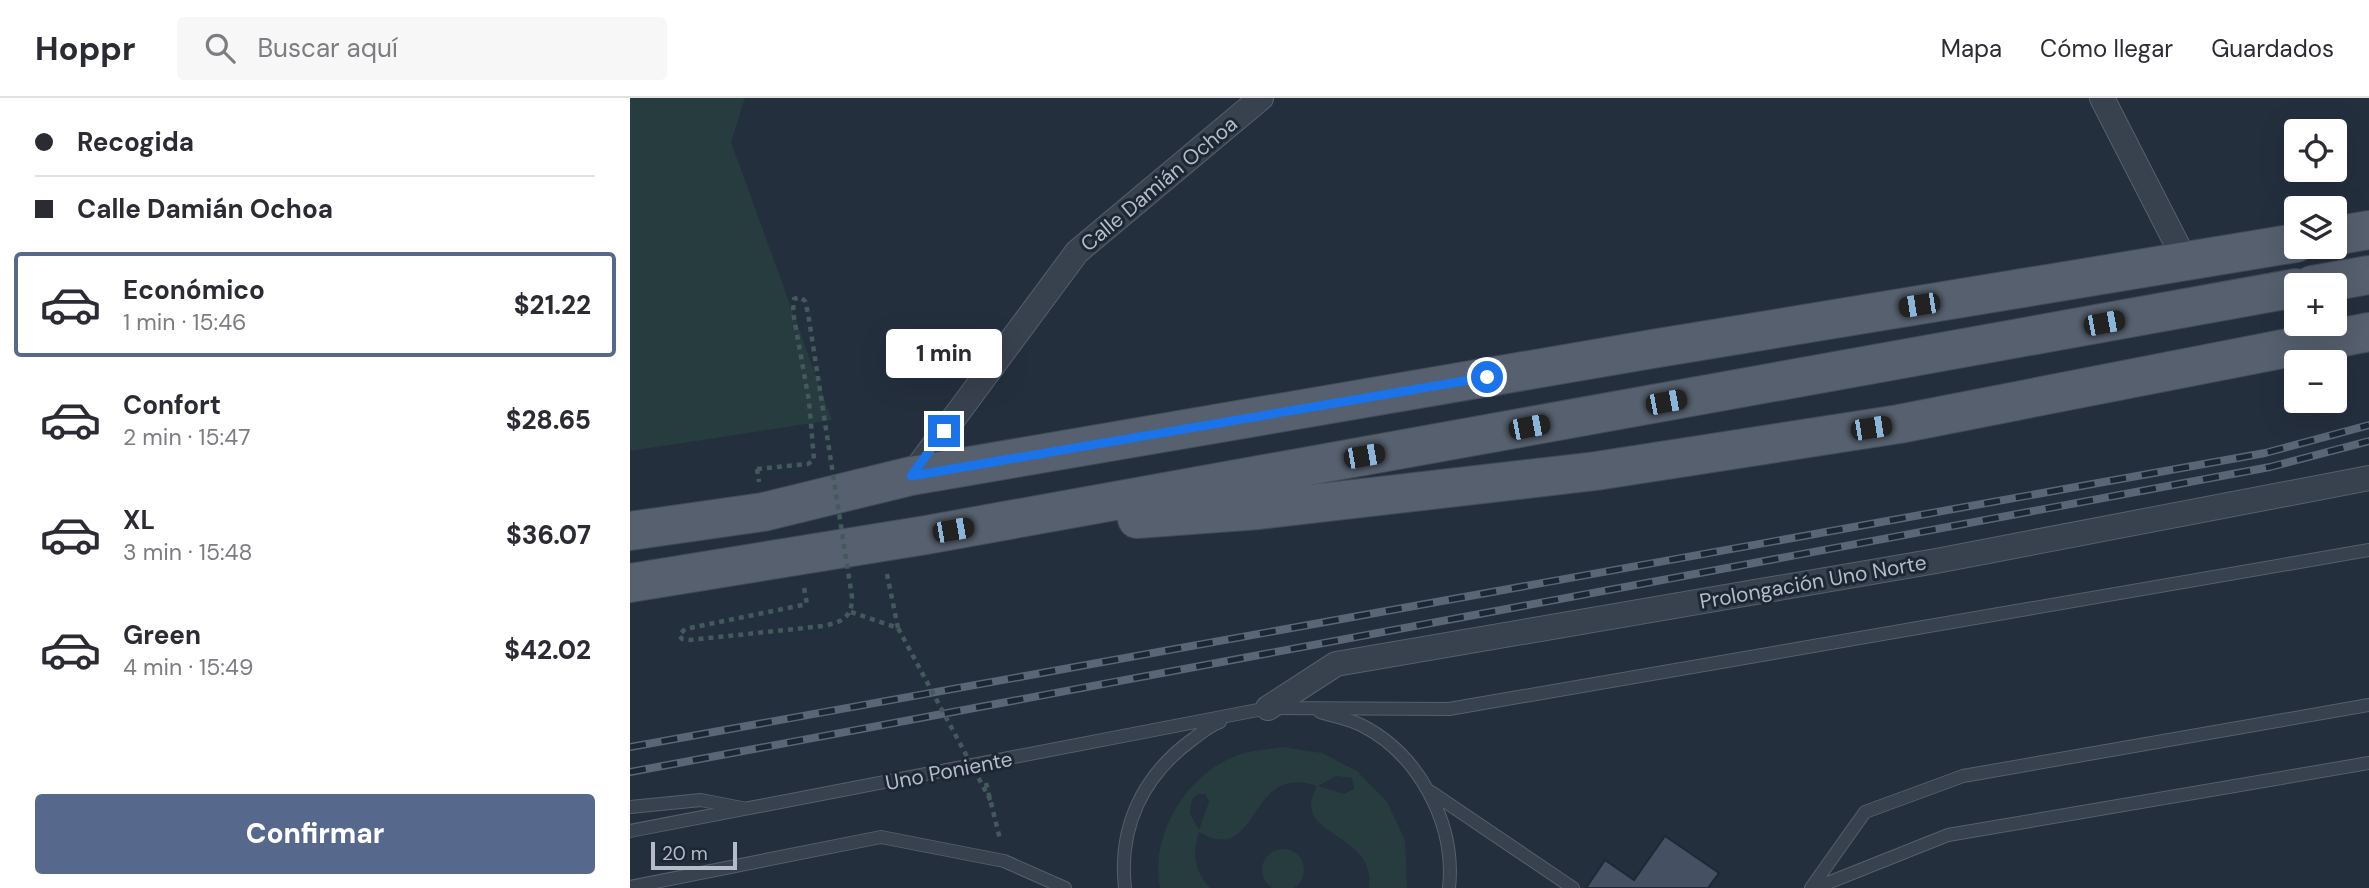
<!DOCTYPE html>
<html lang="es">
<head>
<meta charset="utf-8">
<style>
	:root { --surface:#fff; --page:#f7f7f7; --text:#2b2b33; --muted:#7c7c81; --line:#e1e1e2; --accent:#56698c }
	body { margin:0; font-family:"DM Sans",sans-serif; background:var(--page); color:var(--text); height:100vh; display:flex; flex-direction:column; font-size:26px; white-space:nowrap }
	* { box-sizing:border-box; margin:0 }
	p { font-size:23px; color:var(--muted) }
	.icon { flex:none; width:38px; height:38px; fill:none; stroke:currentColor; stroke-width:2; stroke-linecap:round; stroke-linejoin:round }
	.map { position:relative; flex:1; overflow:hidden }
	.panel { display:flex; flex-direction:column; background:var(--surface); width:630px }
	.panel>* { flex:none }
	.guide { display:grid; align-content:center; height:154px; padding:0 35px; background:var(--surface) }
	.buttons { position:absolute; left:1654px; top:21px; display:grid; gap:14px }
	.buttons a { display:grid; place-items:center; width:63px; height:63px; border-radius:7px; background:var(--surface); box-shadow:0 7px 28px #0002; font-size:35px }
	.scale { position:absolute; left:21px; bottom:18px; width:86px; box-sizing:border-box; padding-left:7px; border:4px solid #b4bcc9; border-top:0; font-size:19px; line-height:24px; white-space:nowrap; color:#b4bcc9; -webkit-text-stroke:5px #1d2633; paint-order:stroke }
	.end { position:absolute; width:32px; height:32px; margin:-16px; border:9px solid #1a73e8; background:#fff; box-shadow:0 0 0 4px #fff }
	.from { border-radius:50% }
	.bubble { position:absolute; height:49px; border-radius:7px; background:var(--surface); box-shadow:0 7px 28px #0002; font-size:23px; font-weight:800; line-height:49px; text-align:center }
	.car { position:absolute; width:21px; height:42px; margin:-21px -10px; border-radius:9px; box-shadow:0 0 5px 2px #0007; background:linear-gradient(#222 24%,#8ab4d8 0 40%,#222 0 76%,#8ab4d8 0 86%,#222 0) }
	.guide b { display:flex; align-items:center; gap:24px; height:66px; font-size:26px }
	.guide b+b { border-top:2px solid var(--line) }
	.guide i { width:18px; height:18px; background:var(--text) }
	ul { padding:0; list-style:none }
	li { display:flex; align-items:center; gap:21px; height:105px; margin:0 14px 10px; padding:0 21px; border:4px solid transparent; border-radius:7px }
	li div { flex:1 }
	li b { display:block; font-size:26px }
	li em { font-style:normal; font-weight:800 }
	li.on { border-color:var(--accent) }
	li>.icon { width:63px; height:63px; stroke-width:1.5 }
	.button { display:flex; gap:14px; margin-top:auto; padding:14px 35px }
	.button a { flex:1; height:80px; border-radius:7px; background:var(--accent); color:#fff; font-size:28px; font-weight:800; line-height:80px; text-align:center }
	header { display:flex; align-items:center; gap:42px; box-sizing:border-box; height:98px; padding:0 35px; background:var(--surface); border-bottom:2px solid var(--line) }
	header strong { font-size:33px }
	nav { display:flex; gap:38px; margin-inline-start:auto; font-size:24px }
	.search { width:490px; height:63px; background:var(--page); display:flex; align-items:center; gap:18px; box-sizing:border-box; padding:0 24px; border-radius:7px; color:var(--muted); font-size:26px }
	main { display:flex; flex:1; min-height:0 }
	.map>svg:first-child { display:block }
</style>
</head>
<body>
<header>
<strong>Hoppr</strong>
<div class="search"><svg class="icon" aria-label="search" viewBox="0 0 24 24"><circle cx="10" cy="10" r="6"/><path d="M15 15l6 6"/></svg>Buscar aquí</div>
<nav><a>Mapa</a><a>Cómo llegar</a><a>Guardados</a></nav>
</header>
<main>
<section class="panel">
<div class="guide">
<b><i class="from"></i>Recogida</b>
<b><i></i>Calle Damián Ochoa</b>
</div>
<ul>
<li class="on"><svg class="icon" aria-label="car" viewBox="0 0 24 24"><path d="M5 17H2v-5l4-1 3-4h7l3 4 3 1v5h-3M9 17h6M6 11h13"/><circle cx="7" cy="17" r="2"/><circle cx="17" cy="17" r="2"/></svg><div><b>Económico</b><p>1 min · 15:46</p></div><em>$21.22</em></li>
<li><svg class="icon" aria-label="car" viewBox="0 0 24 24"><path d="M5 17H2v-5l4-1 3-4h7l3 4 3 1v5h-3M9 17h6M6 11h13"/><circle cx="7" cy="17" r="2"/><circle cx="17" cy="17" r="2"/></svg><div><b>Confort</b><p>2 min · 15:47</p></div><em>$28.65</em></li>
<li><svg class="icon" aria-label="car" viewBox="0 0 24 24"><path d="M5 17H2v-5l4-1 3-4h7l3 4 3 1v5h-3M9 17h6M6 11h13"/><circle cx="7" cy="17" r="2"/><circle cx="17" cy="17" r="2"/></svg><div><b>XL</b><p>3 min · 15:48</p></div><em>$36.07</em></li>
<li><svg class="icon" aria-label="car" viewBox="0 0 24 24"><path d="M5 17H2v-5l4-1 3-4h7l3 4 3 1v5h-3M9 17h6M6 11h13"/><circle cx="7" cy="17" r="2"/><circle cx="17" cy="17" r="2"/></svg><div><b>Green</b><p>4 min · 15:49</p></div><em>$42.02</em></li>
</ul>
<div class="button"><a>Confirmar</a></div>
</section>
<div class="map">
<svg width="1739" height="790" viewBox="0 0 1739 790">
	<rect width="100%" height="100%" fill="#242f3e"/>
	<g fill="#263c3f" fill-rule="evenodd">
		<path d="M 0,0 L 115,0 L 101,44 L 202,322 L 0,353 Z"/>
		<path d="M 652,649 L 692,655 L 727,673 L 757,704 L 775,742 L 777,790 L 739,790 C 747,732 658,741 687,688 C 616,663 631,770 569,734 C 562,754 564,773 580,790 L 530,790 C 519,734 560,670 615,655 C 627,652 640,651 652,649 ZM 706,678 L 722,680 L 724,691 L 714,696 L 688,688 ZM 568,696 L 575,696 L 579,704 L 569,732 L 560,715 L 562,701 Z"/>
		<circle cx="653" cy="772" r="21"/>
	</g>
	<path fill="#455162" stroke="#1f2835" stroke-width="2" d="M 1035,738 L 1089,775 L 1078,790 L 956,790 L 975,762 L 1004,782 Z"/>
	<g fill="none" stroke-linecap="round" stroke-linejoin="round">
		<g stroke="#565f6c" stroke-width="14">
			<g id="service">
				<path d="M 690,614 C 703,618 719,621 731,627 C 789,656 826,726 819,790"/>
				<path d="M 801,694 L 943,790"/>
				<path d="M 0,709 L 71,702 L 112,710"/>
				<path d="M 0,733 L 638,610 L 819,611 L 1739,452"/>
				<path d="M 0,789 L 251,739 L 374,763 L 435,790"/>
				<path d="M 495,790 C 488,729 513,677 563,641 C 571,635 580,627 590,624"/>
				<path d="M 1181,790 L 1235,714 L 1333,678 L 1739,607"/>
				<path d="M 1185,790 L 1318,737 L 1739,665"/>
			</g>
		</g>
		<g stroke="#565f6c" stroke-width="26">
			<g id="minor">
				<path d="M 1472,0 L 1556,164"/>
				<path d="M 281,378 L 447,154 L 631,0"/>
				<path d="M 638,610 L 706,566 L 1306,463 L 1739,380"/>
			</g>
		</g>
		<g stroke="#414a57" stroke-width="40">
			<g id="primary">
				<path d="M 1704,138 L 1739,132"/>
				<path d="M 1682,187 L 1739,177"/>
				<path d="M 507,421 L 629,412 L 966,373 L 1269,326 L 1739,234"/>
				<path d="M 0,433 L 133,414 L 281,378 L 1022,251 L 1666,145"/>
				<path d="M 0,485 L 296,437 L 1666,190"/>
			</g>
		</g>
		<g stroke="#44595c" stroke-width="4.5" stroke-dasharray="5 5" stroke-linecap="butt">
			<path d="M 127,371 L 129,384"/>
			<path d="M 257,476 L 268,530"/>
			<path d="M 174,490 L 177,506"/>
			<path d="M 356,685 L 370,741"/>
		</g>
		<use href="#service" stroke="#38414e" stroke-width="12"/>
		<use href="#minor" stroke="#38414e" stroke-width="24"/>
		<use href="#primary" stroke="#56606e" stroke-width="38"/>
		<g stroke="#5a6575" stroke-width="8">
			<g id="rail">
				<path d="M 0,649 L 1635,355 L 1739,327"/>
				<path d="M 0,674 L 1640,369 L 1739,343"/>
			</g>
		</g>
		<use href="#rail" stroke="#1d2633" stroke-width="5" stroke-dasharray="16" stroke-linecap="butt"/>
		<g stroke="#44595c" stroke-width="4.5" stroke-dasharray="5 5" stroke-linecap="butt">
			<path d="M 127,371 L 178,366 L 184,362 L 179,303 L 163,214 L 164,201 L 170,199 L 175,203 L 178,215 L 222,499 C 222,520 212,524 193,528 L 60,542 L 52,541 L 49,537 L 55,531 L 177,506"/>
			<path d="M 221,514 L 268,530 L 363,707"/>
		</g>
	</g>
	<g fill="none" stroke-linecap="round" stroke-linejoin="round">
		<path stroke="#1a73e8" stroke-width="9" d="M 314,333 L 281,378 L 857,279"/>
	</g>
	<g text-anchor="middle" dominant-baseline="central" stroke-width="6" stroke-linejoin="round" paint-order="stroke">
		<g font-size="21" fill="#b4bcc9" stroke="#1d2633">
			<text transform="translate(529 86) rotate(-40)">Calle Damián Ochoa</text>
			<text transform="translate(1183 484) rotate(-10)">Prolongación Uno Norte</text>
			<text transform="translate(319 673) rotate(-11)">Uno Poniente</text>
		</g>
	</g>
</svg>
<div class="buttons">
<a><svg class="icon" aria-label="locate" viewBox="0 0 24 24"><circle cx="12" cy="12" r="6"/><path d="M12 2v4M12 18v4M2 12h4M18 12h4"/></svg></a>
<a><svg class="icon" aria-label="layers" viewBox="0 0 24 24"><path d="M12 4l9 5-9 5-9-5zM3 14l9 5 9-5"/></svg></a>
<a>+</a>
<a>−</a>
</div>
<div class="scale">20 m</div>
<i class="end from" style="left:857px;top:279px"></i>
<i class="end" style="left:314px;top:333px"></i>
<div class="bubble" style="left:256px;top:231px;width:116px">1 min</div>
<i class="car" style="left:1289px;top:207px;rotate:261deg"></i>
<i class="car" style="left:1474px;top:225px;rotate:79deg"></i>
<i class="car" style="left:1036px;top:304px;rotate:79deg"></i>
<i class="car" style="left:899px;top:329px;rotate:79deg"></i>
<i class="car" style="left:1241px;top:330px;rotate:81deg"></i>
<i class="car" style="left:734px;top:358px;rotate:80deg"></i>
<i class="car" style="left:323px;top:432px;rotate:80deg"></i>
</div>
</main>
</body>
</html>
